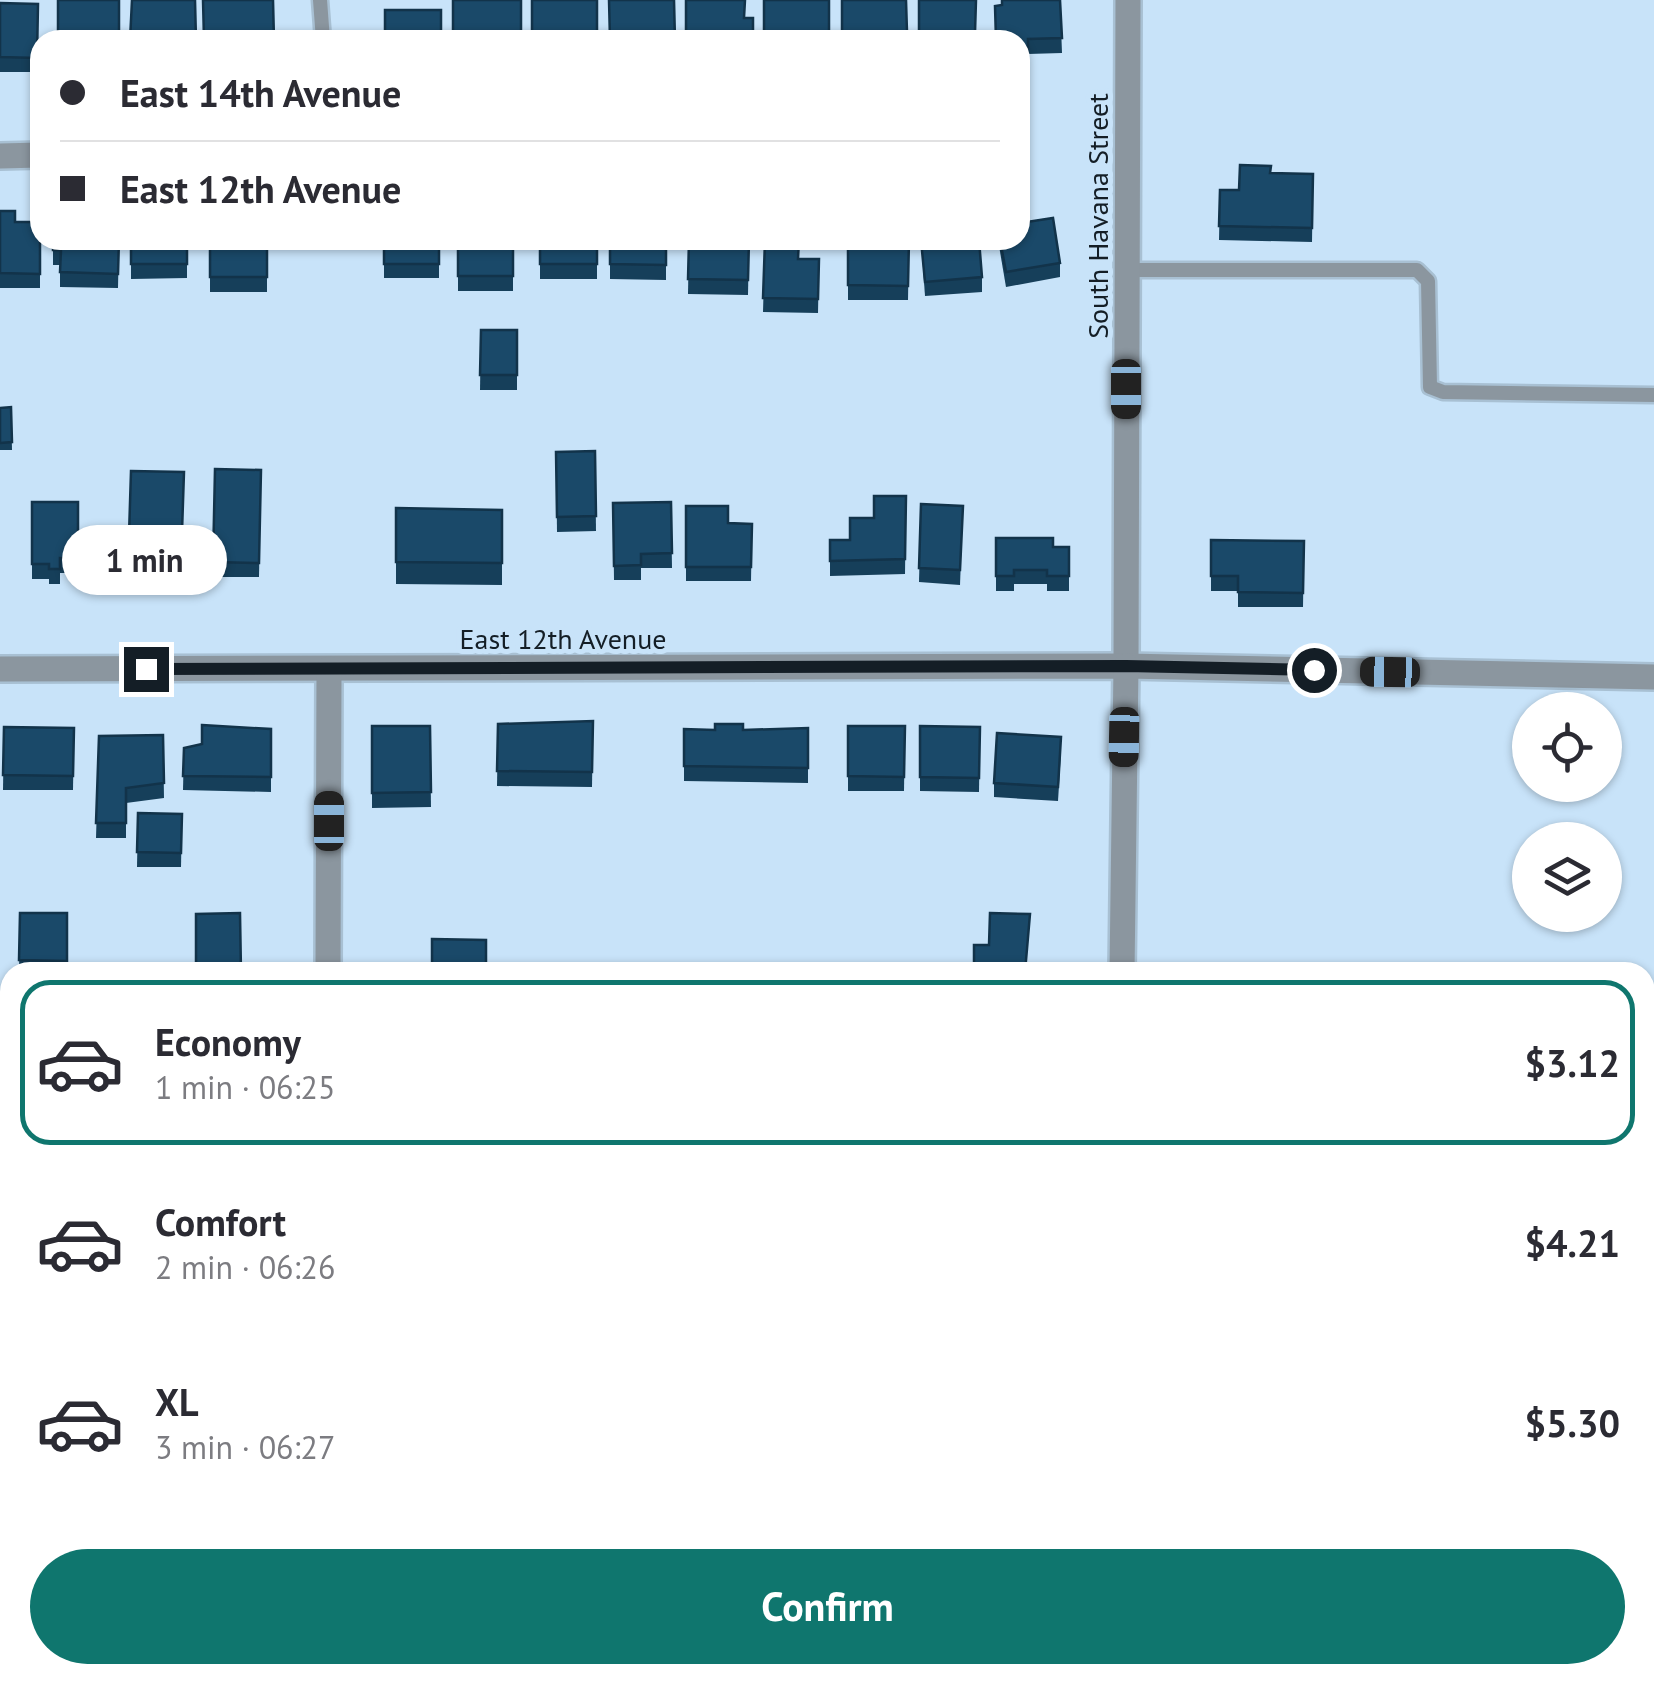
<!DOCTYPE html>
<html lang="en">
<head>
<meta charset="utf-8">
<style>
	:root { --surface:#fff; --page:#f7f7f7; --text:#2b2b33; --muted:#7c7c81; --line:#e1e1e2; --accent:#0f766e }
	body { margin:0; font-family:"PT Sans",sans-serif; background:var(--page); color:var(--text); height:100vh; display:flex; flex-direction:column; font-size:38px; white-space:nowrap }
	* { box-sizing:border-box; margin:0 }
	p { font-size:32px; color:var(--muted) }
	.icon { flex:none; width:55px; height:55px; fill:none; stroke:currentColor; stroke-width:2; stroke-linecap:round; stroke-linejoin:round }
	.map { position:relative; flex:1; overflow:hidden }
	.sheet { position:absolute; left:0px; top:962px; width:1655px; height:722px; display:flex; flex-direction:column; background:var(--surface); border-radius:30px 30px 0 0; box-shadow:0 2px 8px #0004 }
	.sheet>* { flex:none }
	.hud { position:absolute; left:30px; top:30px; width:1000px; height:220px; border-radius:30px; box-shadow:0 2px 8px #0004; display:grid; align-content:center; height:220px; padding:0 30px; background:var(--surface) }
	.fabs { position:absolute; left:1512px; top:692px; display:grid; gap:20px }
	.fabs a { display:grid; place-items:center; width:110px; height:110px; border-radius:50%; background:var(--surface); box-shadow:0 2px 8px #0004; font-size:50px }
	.end { position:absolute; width:45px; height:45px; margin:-22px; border:12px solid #141e26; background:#fff; box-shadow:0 0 0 5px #fff }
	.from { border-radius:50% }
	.bubble { position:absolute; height:70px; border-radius:35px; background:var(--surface); box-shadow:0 2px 8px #0004; font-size:32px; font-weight:700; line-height:70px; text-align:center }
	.car { position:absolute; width:30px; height:60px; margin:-30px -15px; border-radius:12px; box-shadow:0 0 8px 2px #0007; background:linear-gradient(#222 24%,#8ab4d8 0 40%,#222 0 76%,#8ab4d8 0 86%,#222 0) }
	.hud b { display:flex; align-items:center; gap:35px; height:95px; font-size:38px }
	.hud b+b { border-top:2px solid var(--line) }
	.hud i { width:25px; height:25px; background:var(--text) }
	ul { padding:18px 0 0; list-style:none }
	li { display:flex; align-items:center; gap:30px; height:165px; margin:0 20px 15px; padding:0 10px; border:5px solid transparent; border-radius:30px }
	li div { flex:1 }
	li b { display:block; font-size:38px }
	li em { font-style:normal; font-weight:700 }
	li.current { border-color:var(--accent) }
	li>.icon { width:90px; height:90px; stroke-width:1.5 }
	.cta { display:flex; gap:20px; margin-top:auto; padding:20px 30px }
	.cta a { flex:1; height:115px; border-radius:60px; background:var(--accent); color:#fff; font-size:40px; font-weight:700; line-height:115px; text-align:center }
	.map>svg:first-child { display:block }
</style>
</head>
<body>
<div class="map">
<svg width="1654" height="1683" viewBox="0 0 1654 1683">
	<defs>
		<pattern id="forest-firs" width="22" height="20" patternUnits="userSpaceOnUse" patternTransform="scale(2.5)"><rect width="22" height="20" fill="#a6d2f5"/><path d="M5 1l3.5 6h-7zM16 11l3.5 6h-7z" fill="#8eb4d2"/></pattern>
	</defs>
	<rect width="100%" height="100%" fill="#c8e3f9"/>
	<path fill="url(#forest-firs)" d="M 0,1579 L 10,1579 L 10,1675 L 109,1675 L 109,1683 L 0,1683 Z"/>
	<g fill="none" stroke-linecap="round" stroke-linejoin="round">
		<g stroke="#a8c0d3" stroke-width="19">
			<g id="service">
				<path d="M 320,0 L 323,40"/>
				<path d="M 1127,270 L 1417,270 L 1428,281 L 1430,387 L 1443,392 L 1654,395"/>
			</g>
		</g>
		<g stroke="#a8c0d3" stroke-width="30">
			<g id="minor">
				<path d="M 0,156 L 40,155"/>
				<path d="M 1126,666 L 1128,0"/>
				<path d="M 0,669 L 1126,666 L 1654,677"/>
				<path d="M 328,972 L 329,669"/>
				<path d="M 0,1180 L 10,1180"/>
				<path d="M 1645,1190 L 1654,1190"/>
				<path d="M 1506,1676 L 1654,1676"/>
			</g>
		</g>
		<g stroke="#a8c0d3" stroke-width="30">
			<g id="tertiary">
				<path d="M 1122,972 L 1126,666"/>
				<path d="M 1505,1675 L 1506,1683"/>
			</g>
		</g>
		<use href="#service" stroke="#8b969f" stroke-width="14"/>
		<use href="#minor" stroke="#8b969f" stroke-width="25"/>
		<use href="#tertiary" stroke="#8b969f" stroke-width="25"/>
	</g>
	<g fill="#163f5a">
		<path d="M 532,0 L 597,40 L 532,40 Z"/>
		<path d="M 906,0 L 907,40 L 842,40 Z"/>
		<path d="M 919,0 L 976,0 L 975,40 L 919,40 Z"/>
		<path d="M 1060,0 L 1062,53 L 1028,54 L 1028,62 L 1020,62 L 1020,40 L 1002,5 Z"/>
		<path d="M 0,3 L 38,4 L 37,72 L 0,72 Z"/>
		<path d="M 1270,173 L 1313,174 L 1312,242 L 1219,240 L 1220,190 L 1239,190 Z"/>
		<path d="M 0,211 L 15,222 L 40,222 L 40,288 L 0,288 Z"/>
		<path d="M 53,240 L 119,240 L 118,288 L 60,287 L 60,265 L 53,265 Z"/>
		<path d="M 131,240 L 187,240 L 187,278 L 131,279 Z"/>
		<rect x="210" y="240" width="57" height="52"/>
		<rect x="384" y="240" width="55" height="38"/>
		<rect x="458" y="240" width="55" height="51"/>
		<rect x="540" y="240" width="57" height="39"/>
		<path d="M 610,240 L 666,240 L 666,280 L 610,279 Z"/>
		<path d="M 689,240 L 749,240 L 748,295 L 688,294 Z"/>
		<path d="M 765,240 L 799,259 L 819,259 L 818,313 L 763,312 Z"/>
		<path d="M 909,240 L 908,300 L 848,300 L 848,243 L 877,243 Z"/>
		<path d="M 921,240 L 982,277 L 982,292 L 925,296 Z"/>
		<path d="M 998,240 L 1020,240 L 1060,263 L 1060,277 L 1006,287 Z"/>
		<path d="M 481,330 L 517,330 L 517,390 L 480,390 Z"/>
		<path d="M 11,407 L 12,450 L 0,450 L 0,408 Z"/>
		<path d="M 595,451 L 596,531 L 557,532 L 556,452 Z"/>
		<path d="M 215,469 L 261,470 L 259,577 L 213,577 Z"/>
		<path d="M 131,471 L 184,472 L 181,577 L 144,576 L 144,582 L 128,582 Z"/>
		<path d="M 906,496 L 905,574 L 830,576 L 830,540 L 850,540 Z"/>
		<path d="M 32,502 L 78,502 L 78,573 L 60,573 L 60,584 L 49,584 L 49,579 L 32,579 Z"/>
		<path d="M 671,502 L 672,568 L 641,568 L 641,580 L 614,580 L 613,503 Z"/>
		<path d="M 921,504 L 963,506 L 960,585 L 919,582 Z"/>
		<path d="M 686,506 L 728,523 L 752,524 L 751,581 L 686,581 Z"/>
		<path d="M 502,510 L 502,585 L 396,584 L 396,562 Z"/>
		<path d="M 996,538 L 1053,547 L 1069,547 L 1069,591 L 1047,591 L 1047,584 L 1014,584 L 1014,591 L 996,591 Z"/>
		<path d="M 1211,540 L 1304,541 L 1303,607 L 1238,607 L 1238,591 L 1211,591 Z"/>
		<path d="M 593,721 L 592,787 L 497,786 L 498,724 Z"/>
		<path d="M 372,726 L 430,726 L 431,807 L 372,808 Z"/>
		<path d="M 848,726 L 905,726 L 904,791 L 848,791 Z"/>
		<path d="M 920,726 L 980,727 L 979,792 L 920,791 Z"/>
		<path d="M 4,727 L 74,728 L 73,790 L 3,790 Z"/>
		<path d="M 808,728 L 808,783 L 684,781 L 684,729 L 743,730 Z"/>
		<path d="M 271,729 L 271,792 L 183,790 L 184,748 Z"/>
		<path d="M 163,735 L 164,798 L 126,803 L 126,838 L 96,838 L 99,736 Z"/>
		<path d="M 1061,752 L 1058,801 L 994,797 L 994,783 Z"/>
		<path d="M 138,813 L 182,814 L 181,867 L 137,867 Z"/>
		<path d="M 20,913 L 67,913 L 67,972 L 19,972 Z"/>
		<path d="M 5,1034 L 10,1034 L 10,1097 L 4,1096 Z"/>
		<rect x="0" y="1244" width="10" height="80"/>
	</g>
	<g fill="#1a4969" stroke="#12334a" stroke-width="2.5">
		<rect x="58" y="0" width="61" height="40"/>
		<path d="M 132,0 L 195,0 L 196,40 L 130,40 Z"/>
		<path d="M 203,0 L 273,0 L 274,40 L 204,40 Z"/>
		<rect x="453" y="0" width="68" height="40"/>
		<path d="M 532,0 L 597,0 L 597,40 L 569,40 L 569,35 L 532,35 Z"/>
		<path d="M 609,0 L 674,0 L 675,40 L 610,40 Z"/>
		<path d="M 686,0 L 745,0 L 744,18 L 753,18 L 753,40 L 686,40 Z"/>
		<rect x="764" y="0" width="65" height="40"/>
		<path d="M 842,0 L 906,0 L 907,32 L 878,33 L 878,40 L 842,40 Z"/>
		<path d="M 919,0 L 976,0 L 975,33 L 919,32 Z"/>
		<path d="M 1002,0 L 1060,0 L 1062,38 L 1028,39 L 1028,48 L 1020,48 L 1020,40 L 996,40 L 995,6 L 1002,5 Z"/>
		<path d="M 0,3 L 38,4 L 37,58 L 0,57 Z"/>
		<rect x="385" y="10" width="56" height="30"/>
		<path d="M 1240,165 L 1271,166 L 1270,173 L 1313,174 L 1312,228 L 1219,226 L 1220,190 L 1239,190 Z"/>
		<path d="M 0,211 L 15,211 L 15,222 L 40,222 L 40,274 L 0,273 Z"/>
		<path d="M 1053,218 L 1060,263 L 1006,272 L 1000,240 L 1020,240 L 1020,223 Z"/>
		<path d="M 53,240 L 119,240 L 118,274 L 60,272 L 61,250 L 53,250 Z"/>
		<rect x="131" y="240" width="56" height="24"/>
		<rect x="210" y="240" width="57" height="37"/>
		<rect x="384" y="240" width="55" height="24"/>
		<rect x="458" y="240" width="55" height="36"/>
		<rect x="540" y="240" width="57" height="24"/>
		<path d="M 610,240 L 666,240 L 666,265 L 610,264 Z"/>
		<path d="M 689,240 L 749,240 L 748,280 L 688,279 Z"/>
		<path d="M 765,240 L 799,240 L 798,259 L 819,259 L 818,299 L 763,298 Z"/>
		<path d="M 877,240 L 909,240 L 908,286 L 848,285 L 848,243 L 877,243 Z"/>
		<path d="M 921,240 L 979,240 L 982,277 L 925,282 Z"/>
		<path d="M 481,330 L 517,330 L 517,375 L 480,375 Z"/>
		<path d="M 11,407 L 12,442 L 0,443 L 0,408 Z"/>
		<path d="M 595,451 L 596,516 L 557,517 L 556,452 Z"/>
		<path d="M 215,469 L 261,470 L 259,563 L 213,562 Z"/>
		<path d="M 131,471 L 184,472 L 181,562 L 144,561 L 144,568 L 128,567 Z"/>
		<path d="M 874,496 L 906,496 L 905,559 L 830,561 L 830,540 L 850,540 L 850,518 L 874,518 Z"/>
		<path d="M 32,502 L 78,502 L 78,559 L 60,558 L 60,569 L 49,569 L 49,564 L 32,564 Z"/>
		<path d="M 671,502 L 672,553 L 641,554 L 641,565 L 614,566 L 613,503 Z"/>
		<path d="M 921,504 L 963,506 L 960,570 L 919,568 Z"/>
		<path d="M 686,506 L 728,506 L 728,523 L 752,524 L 751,567 L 686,567 Z"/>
		<path d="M 396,508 L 502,510 L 502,563 L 396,562 Z"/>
		<path d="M 996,538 L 1053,538 L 1053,547 L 1069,547 L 1069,576 L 1047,576 L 1047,570 L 1014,570 L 1014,576 L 996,576 Z"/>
		<path d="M 1211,540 L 1304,541 L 1303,593 L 1238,592 L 1238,576 L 1211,576 Z"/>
		<path d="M 593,721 L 592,772 L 497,771 L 498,724 Z"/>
		<path d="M 715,724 L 743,724 L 743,730 L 808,728 L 808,768 L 684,766 L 684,729 L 715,730 Z"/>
		<path d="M 202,725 L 271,729 L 271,777 L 183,776 L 184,748 L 202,744 Z"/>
		<path d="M 372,726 L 430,726 L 431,792 L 372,793 Z"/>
		<path d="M 848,726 L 905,726 L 904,777 L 848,776 Z"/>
		<path d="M 920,726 L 980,727 L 979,778 L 920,777 Z"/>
		<path d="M 4,727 L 74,728 L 73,776 L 3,775 Z"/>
		<path d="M 997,733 L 1061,737 L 1058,787 L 994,783 Z"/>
		<path d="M 163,735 L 164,783 L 126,788 L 126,823 L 96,823 L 99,736 Z"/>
		<path d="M 138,813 L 182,814 L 181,853 L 137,852 Z"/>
		<path d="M 20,913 L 67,913 L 67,961 L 19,960 Z"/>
		<path d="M 240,913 L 241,972 L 196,972 L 196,914 Z"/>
		<path d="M 990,913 L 1030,914 L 1025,972 L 974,972 L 974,945 L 989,945 Z"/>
		<path d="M 432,939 L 486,940 L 486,972 L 432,972 Z"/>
		<path d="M 5,1034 L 10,1034 L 10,1082 L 4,1082 Z"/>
		<rect x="0" y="1244" width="10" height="65"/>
	</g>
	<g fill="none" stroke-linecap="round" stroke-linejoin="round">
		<path stroke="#141e26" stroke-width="12" d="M 146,669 L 1126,666 L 1314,670"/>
	</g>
	<g text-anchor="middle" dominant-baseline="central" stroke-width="10" stroke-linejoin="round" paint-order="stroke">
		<g font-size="28" fill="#141e26" stroke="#c8e3f9">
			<text transform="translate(1097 216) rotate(-90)">South Havana Street</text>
			<text x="563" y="638">East 12th Avenue</text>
		</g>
	</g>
</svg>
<div class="fabs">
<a><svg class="icon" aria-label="locate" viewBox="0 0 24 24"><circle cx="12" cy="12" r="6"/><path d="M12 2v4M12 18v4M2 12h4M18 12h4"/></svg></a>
<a><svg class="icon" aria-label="layers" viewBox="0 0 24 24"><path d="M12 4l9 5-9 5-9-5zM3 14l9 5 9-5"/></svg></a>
</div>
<i class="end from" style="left:1314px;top:670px"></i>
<i class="end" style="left:146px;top:669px"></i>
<div class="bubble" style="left:62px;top:525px;width:165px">1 min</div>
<i class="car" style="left:1126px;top:389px;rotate:180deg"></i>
<i class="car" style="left:1390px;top:672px;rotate:271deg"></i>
<i class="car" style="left:1124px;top:737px;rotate:181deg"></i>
<i class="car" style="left:329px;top:821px;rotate:0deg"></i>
<div class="hud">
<b><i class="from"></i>East 14th Avenue</b>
<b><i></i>East 12th Avenue</b>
</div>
<section class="sheet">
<ul>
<li class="current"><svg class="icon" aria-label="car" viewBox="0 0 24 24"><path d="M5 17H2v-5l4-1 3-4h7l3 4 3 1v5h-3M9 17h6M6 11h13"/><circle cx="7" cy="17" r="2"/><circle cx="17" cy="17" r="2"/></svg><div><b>Economy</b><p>1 min · 06:25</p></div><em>$3.12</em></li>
<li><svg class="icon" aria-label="car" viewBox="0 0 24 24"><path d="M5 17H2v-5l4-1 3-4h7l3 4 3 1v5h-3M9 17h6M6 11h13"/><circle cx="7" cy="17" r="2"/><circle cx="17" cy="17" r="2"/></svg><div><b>Comfort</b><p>2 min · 06:26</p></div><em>$4.21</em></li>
<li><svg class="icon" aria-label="car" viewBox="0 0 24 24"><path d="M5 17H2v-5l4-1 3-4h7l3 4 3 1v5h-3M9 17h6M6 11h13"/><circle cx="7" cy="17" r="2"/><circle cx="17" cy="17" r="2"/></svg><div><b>XL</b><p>3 min · 06:27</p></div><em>$5.30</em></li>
</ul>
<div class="cta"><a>Confirm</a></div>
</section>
</div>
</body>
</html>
